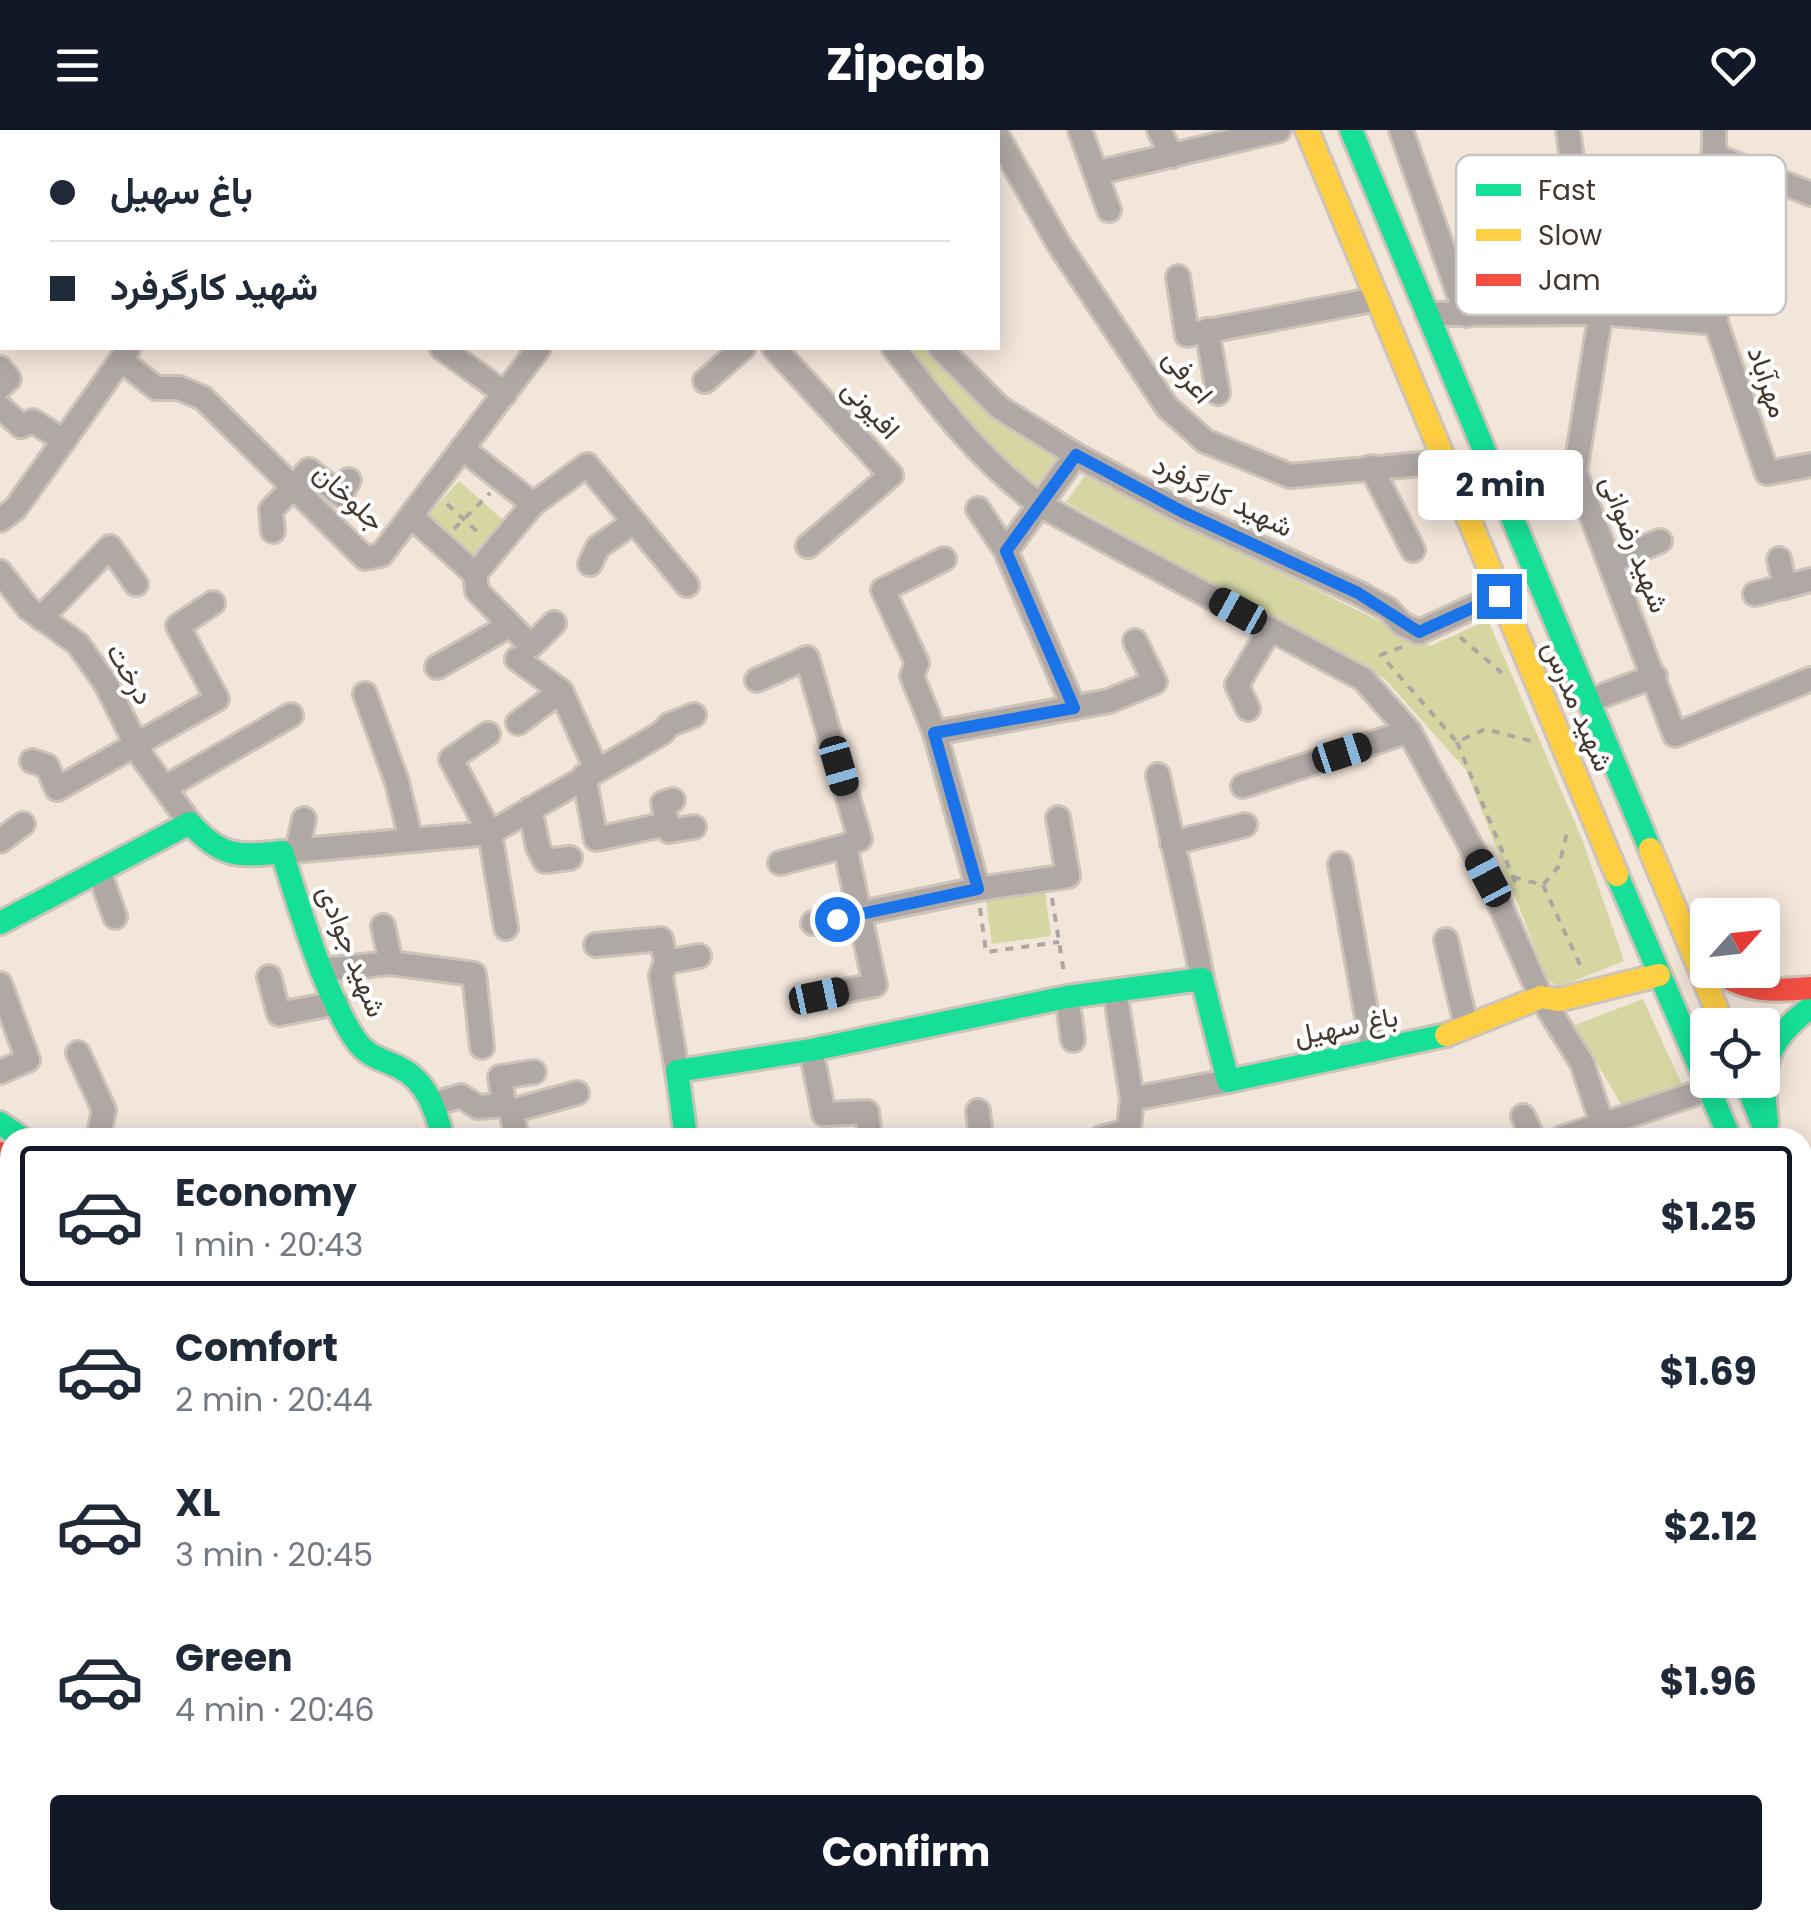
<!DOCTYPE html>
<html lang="en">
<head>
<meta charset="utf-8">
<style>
	:root { --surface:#fff; --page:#f6f6f7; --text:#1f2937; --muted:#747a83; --line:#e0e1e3; --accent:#111827 }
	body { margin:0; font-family:Poppins,Vazirmatn,sans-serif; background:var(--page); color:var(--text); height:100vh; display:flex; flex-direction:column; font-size:38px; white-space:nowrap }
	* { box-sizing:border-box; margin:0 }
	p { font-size:32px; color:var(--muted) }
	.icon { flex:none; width:55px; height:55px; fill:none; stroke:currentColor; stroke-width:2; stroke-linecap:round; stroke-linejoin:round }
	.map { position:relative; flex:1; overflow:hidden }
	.panel { position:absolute; left:0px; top:998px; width:1812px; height:802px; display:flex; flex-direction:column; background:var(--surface); border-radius:30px 30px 0 0; box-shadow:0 5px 25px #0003 }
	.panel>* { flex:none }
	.banner { position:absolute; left:0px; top:0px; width:1000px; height:220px; box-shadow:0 5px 25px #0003; display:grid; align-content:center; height:220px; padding:0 50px; background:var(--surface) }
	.needle { width:65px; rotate:63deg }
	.tools { position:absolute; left:1690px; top:768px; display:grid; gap:20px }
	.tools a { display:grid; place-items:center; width:90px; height:90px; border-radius:10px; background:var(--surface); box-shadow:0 5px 25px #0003; font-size:50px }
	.end { position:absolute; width:45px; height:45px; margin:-22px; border:12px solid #1a73e8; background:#fff; box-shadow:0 0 0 5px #fff }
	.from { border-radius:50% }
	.bubble { position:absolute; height:70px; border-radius:10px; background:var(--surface); box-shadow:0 5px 25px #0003; font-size:32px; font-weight:700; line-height:70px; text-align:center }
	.car { position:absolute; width:30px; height:60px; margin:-30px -15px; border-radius:12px; box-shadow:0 0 8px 2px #0007; background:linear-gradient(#222 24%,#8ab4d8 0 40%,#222 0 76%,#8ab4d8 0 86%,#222 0) }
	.banner b { display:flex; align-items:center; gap:35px; height:95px; font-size:38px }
	.banner b+b { border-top:2px solid var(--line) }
	.banner i { width:25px; height:25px; background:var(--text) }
	ul { padding:18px 0 0; list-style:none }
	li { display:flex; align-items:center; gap:30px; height:140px; margin:0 20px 15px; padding:0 30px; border:5px solid transparent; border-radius:10px }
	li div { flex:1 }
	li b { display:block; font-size:38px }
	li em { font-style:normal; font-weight:700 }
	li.active { border-color:var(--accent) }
	li>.icon { width:90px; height:90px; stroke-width:1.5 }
	.primary-button { display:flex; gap:20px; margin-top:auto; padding:20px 50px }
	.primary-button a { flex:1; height:115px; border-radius:10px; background:var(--accent); color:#fff; font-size:40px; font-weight:700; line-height:115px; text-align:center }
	header { display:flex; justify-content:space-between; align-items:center; height:130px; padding:0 50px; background:var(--accent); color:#fff; font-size:45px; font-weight:700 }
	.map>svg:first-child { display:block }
</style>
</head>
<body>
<header><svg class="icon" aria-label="menu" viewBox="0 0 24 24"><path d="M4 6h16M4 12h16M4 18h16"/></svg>Zipcab<svg class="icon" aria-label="heart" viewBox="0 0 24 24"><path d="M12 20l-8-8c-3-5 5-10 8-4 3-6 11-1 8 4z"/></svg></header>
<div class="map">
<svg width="1811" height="1799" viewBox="0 0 1811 1799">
	<rect width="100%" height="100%" fill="#f2e5da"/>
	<g fill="#d5d6a2">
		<path d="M 903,218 L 930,218 C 968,260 1009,298 1056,329 L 1034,358 L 945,272 Z"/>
		<path d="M 1085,346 L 1430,516 L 1488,490 L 1582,709 L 1624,831 L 1559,857 L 1547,849 L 1466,640 L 1385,549 L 1066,372 Z"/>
		<path d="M 459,351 L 503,390 L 470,427 L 427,387 Z"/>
		<path d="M 1045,762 L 1051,806 L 992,814 L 986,770 Z"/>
		<path d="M 1643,869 L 1683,957 L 1623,978 L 1575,895 Z"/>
		<path d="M 1803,1236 L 1811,1256 L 1811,1505 L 1802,1492 Z"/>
	</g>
	<path fill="#e4ccc4" d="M 61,1790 L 195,1790 L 185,1799 L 53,1799 L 50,1795 Z"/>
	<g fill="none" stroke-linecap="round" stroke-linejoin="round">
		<g stroke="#cec3b9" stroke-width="28">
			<g id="street">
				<path d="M 116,0 L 119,2"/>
				<path d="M 262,0 L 267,2"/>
				<path d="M 455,0 L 459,2"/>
				<path d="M 1080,0 L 1109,80"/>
				<path d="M 1159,0 L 1172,26"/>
				<path d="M 1401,0 L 1466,185"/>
				<path d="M 1568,0 L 1575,51"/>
				<path d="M 1714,0 L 1716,193 L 1767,343 L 1811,335"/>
				<path d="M 203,2 L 205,0"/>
				<path d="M 998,7 L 1058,113 L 1167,277 L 1205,311 L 1290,346 L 1444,332"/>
				<path d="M 1713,25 L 1811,64"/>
				<path d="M 1096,43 L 1279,0"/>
				<path d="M 1621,59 L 1575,342 L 1675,605 L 1811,549"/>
				<path d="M 0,81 L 2,79"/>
				<path d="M 1178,147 L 1187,205 L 1377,169"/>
				<path d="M 1427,184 L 1601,183 L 1716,193"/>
				<path d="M 0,191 L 2,194"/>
				<path d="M 1207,200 L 1218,263"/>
				<path d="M 442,218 L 505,264"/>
				<path d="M 774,218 L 891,345 L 808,416"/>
				<path d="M 894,218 C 940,277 979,329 1040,375 L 1363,549 L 1409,601 L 1488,748 L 1541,867 L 1582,933 L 1602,994"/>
				<path d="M 940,218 L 1000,278 L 1076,325 L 1183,382 L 1358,463 L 1388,479 L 1402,494 L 1419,502 L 1499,465"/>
				<path d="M 121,230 L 156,258 L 179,258 L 203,268 L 365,428 L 381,425 L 539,218"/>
				<path d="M 0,238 L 9,249 L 0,257"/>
				<path d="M 705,251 L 743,218"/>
				<path d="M 0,277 L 21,296 L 33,291 L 64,311"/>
				<path d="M 462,318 L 533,374"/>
				<path d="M 1371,337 L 1413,420"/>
				<path d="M 1496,352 L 1575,342"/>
				<path d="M 978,379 L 1006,421"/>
				<path d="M 411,386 L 475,444 L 533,374 L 587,335 L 687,455"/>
				<path d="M 0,390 L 15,379 L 128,220"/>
				<path d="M 273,401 L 271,380 L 309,340 L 341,365 L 349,350"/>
				<path d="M 944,429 L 883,460 L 917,533 L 912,546 L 935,603 L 978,759"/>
				<path d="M 1779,429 L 1785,457"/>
				<path d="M 1610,432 L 1660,411"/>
				<path d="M 590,434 L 598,417 L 634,392"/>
				<path d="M 0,442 L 28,478 L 78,514 L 106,554 L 143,628 L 190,693"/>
				<path d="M 475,444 L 477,461 L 531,516 L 554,493"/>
				<path d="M 1755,464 L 1811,450"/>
				<path d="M 41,488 L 110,417 L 136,454"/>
				<path d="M 517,529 L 561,561 L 596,639"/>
				<path d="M 437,537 L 510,495"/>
				<path d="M 757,550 L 807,528 L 860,709 L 845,716 L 875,855 L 819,866"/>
				<path d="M 365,564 L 397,652 L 411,710"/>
				<path d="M 1591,570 L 1655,546"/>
				<path d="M 1074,578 L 1006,421 L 1076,325"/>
				<path d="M 1248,579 L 1237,555 L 1270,499"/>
				<path d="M 518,593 L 561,561"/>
				<path d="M 935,603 L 1109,571 L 1155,552 L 1135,511"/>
				<path d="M 488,604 L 451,629 L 490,703 L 506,798"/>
				<path d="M 32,631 L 47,636 L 57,659 L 217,569 L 178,496 L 213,473"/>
				<path d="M 1158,645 C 1172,713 1190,780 1202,849"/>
				<path d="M 584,646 L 596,709 L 667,694 L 669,701 L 694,697"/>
				<path d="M 1243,656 L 1409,601"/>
				<path d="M 166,657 L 291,585"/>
				<path d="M 530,679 L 538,717 L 545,731 L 570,728"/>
				<path d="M 667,694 L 663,673 L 673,670"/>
				<path d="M 0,711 L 23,694"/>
				<path d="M 1172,713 L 1245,695"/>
				<path d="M 297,721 L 304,689"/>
				<path d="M 282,722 L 490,703 L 662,603 L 669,595 L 694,585"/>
				<path d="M 780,733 L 845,716"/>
				<path d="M 1340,734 L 1373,921"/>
				<path d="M 99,741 L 115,787"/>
				<path d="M 813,793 L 978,759 L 1068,746 L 1058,688"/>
				<path d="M 383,796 L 391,833"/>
				<path d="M 1446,810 L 1466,895"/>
				<path d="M 596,815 L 661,809 L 666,832 L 661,846 L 677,941"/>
				<path d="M 666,832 L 699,826"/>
				<path d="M 323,840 L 391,833 L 474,844 L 482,917"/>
				<path d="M 269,847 L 279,884 L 337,873"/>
				<path d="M 0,854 L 28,930 L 0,942"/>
				<path d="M 1115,861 L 1132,969 L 1128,1008"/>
				<path d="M 1067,867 L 1073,910"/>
				<path d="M 811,920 L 824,984 L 867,982 L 870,1008"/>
				<path d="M 78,923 L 104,980 L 98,1008"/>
				<path d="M 1132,969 L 1228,951"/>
				<path d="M 433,974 L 461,966 L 478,977 L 504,975 L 511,981 L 577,963"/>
				<path d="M 504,975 L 500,947 L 534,942"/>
				<path d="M 511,981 L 517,1008"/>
				<path d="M 978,981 L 981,1008"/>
				<path d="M 1523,986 L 1533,1008"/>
				<path d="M 1101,1008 L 1127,1001"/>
				<path d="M 1562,1008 L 1709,959"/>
				<path d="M 0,1397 L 8,1407 L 0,1415"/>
				<path d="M 0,1453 L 10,1458"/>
				<path d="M 0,1514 L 6,1518 L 10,1511"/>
				<path d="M 1802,1530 L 1811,1547"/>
				<path d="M 1802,1652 L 1811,1647"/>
				<path d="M 0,1677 L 10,1670"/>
				<path d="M 0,1765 L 10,1777"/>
				<path d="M 1802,1789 L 1803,1790"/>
				<path d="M 21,1790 L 29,1799"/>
				<path d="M 393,1790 L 394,1799"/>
				<path d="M 1013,1790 L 1023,1799"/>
				<path d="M 1311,1790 L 1311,1796 L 1322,1790"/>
				<path d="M 1667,1790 L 1671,1799"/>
				<path d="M 1723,1790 L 1727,1799"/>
				<path d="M 271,1799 L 294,1790"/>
				<path d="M 463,1799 L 464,1790"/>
				<path d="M 711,1799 L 714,1790"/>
				<path d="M 863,1799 L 876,1790"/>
				<path d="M 1037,1799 L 1046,1790"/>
				<path d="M 1169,1799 L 1175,1790"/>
				<path d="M 1390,1799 L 1409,1790"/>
				<path d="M 1611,1799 L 1626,1790"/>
			</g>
		</g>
		<g stroke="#cec3b9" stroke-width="28">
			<g id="fast">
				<path d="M 1351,0 L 1650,719"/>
				<path d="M 1617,745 L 1730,1008"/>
				<path d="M 0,793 L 190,693 C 220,727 238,727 282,722 C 299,777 324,863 355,909 C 367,927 382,929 400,938 C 427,951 436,981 443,1008"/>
				<path d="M 1745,950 L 1768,1008"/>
				<path d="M 0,993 L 22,1008"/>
				<path d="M 1767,993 C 1761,937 1764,912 1811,877"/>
				<path d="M 686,1008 L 677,941 L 811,920 L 1067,867 L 1202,849 L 1228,951 L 1446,905"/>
				<path d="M 0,1167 L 10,1161"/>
				<path d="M 1802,1173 L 1811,1193"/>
				<path d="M 659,1790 L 662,1799"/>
			</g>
		</g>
		<g stroke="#cec3b9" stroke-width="28">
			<g id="slow">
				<path d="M 1307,0 L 1617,745"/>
				<path d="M 1650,719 L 1723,895"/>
				<path d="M 1446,905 L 1541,867 L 1558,870 L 1659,845"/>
				<path d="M 1802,1089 L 1811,1109"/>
			</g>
		</g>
		<g stroke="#cec3b9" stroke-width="28">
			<g id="jam">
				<path d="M 1716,840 C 1745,863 1776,861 1811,858"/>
				<path d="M 0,1023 L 10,1030"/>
			</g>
		</g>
		<g stroke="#aea6a2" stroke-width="4" stroke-dasharray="8 8" stroke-linecap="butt">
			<path d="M 586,2 L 588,0"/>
			<path d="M 447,374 L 481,405"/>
			<path d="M 454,399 L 490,363"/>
			<path d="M 1460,507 L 1502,543"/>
			<path d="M 1402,517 L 1381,525 L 1457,612 L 1485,599 L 1531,611"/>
			<path d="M 1457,612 L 1518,759"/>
			<path d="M 1513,747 L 1543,755 L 1559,736 L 1568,698"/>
			<path d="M 1543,755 L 1581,837"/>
			<path d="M 1052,768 L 1064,843"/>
			<path d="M 980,778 L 986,822 L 1059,812"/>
		</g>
		<use href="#street" stroke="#b0a8a5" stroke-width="22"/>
		<use href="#fast" stroke="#16e098" stroke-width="22"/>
		<use href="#slow" stroke="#ffcf43" stroke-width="22"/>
		<use href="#jam" stroke="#f24e42" stroke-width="22"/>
	</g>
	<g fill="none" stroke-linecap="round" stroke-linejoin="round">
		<path stroke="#1a73e8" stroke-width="12" d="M 837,789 L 978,759 L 934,603 L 1074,578 L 1006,421 L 1076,325 L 1183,382 L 1358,463 L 1419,502 L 1499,466"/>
	</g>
	<g text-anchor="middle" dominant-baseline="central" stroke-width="8" stroke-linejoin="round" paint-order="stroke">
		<g font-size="28" fill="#45392f" stroke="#fff">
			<text transform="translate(1188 246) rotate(51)">اعرفی</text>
			<text transform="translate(1768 252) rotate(71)">مهرآباد</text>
			<text transform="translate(871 279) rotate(47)">افیونی</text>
			<text transform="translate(1223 366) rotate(26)">شهید کارگرفرد</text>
			<text transform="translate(349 367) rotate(43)">جلوخان</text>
			<text transform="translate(1635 414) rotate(69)">شهید رضوانی</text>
			<text transform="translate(130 544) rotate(60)">درخت</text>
			<text transform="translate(1578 576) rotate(67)">شهید مدرس</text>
			<text transform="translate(352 821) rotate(68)">شهید جوادی</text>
			<text transform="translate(1346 896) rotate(-11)">باغ سهیل</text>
		</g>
	</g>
	<rect x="1456" y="25" width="330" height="160" rx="15" fill="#fff" stroke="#c7c4c1" stroke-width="2.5"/>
	<rect x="1476" y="54" width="45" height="12" fill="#16e098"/>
	<rect x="1476" y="99" width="45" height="12" fill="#ffcf43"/>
	<rect x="1476" y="144" width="45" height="12" fill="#f24e42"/>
	<g font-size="28" fill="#45392f">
		<text x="1538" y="70">Fast</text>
		<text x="1538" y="115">Slow</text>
		<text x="1538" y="160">Jam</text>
	</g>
</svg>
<div class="tools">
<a><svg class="needle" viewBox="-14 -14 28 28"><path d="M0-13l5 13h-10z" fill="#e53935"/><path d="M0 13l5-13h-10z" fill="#747a83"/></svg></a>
<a><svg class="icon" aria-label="locate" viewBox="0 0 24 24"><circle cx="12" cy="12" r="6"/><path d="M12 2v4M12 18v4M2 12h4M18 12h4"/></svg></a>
</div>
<i class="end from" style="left:837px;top:789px"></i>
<i class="end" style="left:1499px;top:466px"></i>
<div class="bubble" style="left:1418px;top:320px;width:165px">2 min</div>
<i class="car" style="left:1238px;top:481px;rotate:299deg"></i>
<i class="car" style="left:1342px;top:623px;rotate:72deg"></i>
<i class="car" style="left:839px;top:636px;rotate:164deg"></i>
<i class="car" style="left:1488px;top:748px;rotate:332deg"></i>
<i class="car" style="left:819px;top:866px;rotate:78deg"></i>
<div class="banner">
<b><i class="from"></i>باغ سهیل</b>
<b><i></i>شهید کارگرفرد</b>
</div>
<section class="panel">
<ul>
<li class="active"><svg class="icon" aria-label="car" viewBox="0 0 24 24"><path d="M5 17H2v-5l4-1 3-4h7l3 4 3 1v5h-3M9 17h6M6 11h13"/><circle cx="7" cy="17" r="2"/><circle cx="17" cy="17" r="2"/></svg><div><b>Economy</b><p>1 min · 20:43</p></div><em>$1.25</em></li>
<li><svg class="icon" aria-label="car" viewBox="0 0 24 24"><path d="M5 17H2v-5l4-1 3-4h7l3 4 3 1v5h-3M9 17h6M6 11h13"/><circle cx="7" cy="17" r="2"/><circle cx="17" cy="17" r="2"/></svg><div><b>Comfort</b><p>2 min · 20:44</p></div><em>$1.69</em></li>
<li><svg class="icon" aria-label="car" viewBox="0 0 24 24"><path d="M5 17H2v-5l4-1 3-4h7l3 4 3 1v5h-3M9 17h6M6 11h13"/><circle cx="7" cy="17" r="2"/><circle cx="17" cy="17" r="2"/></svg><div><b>XL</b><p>3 min · 20:45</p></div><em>$2.12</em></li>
<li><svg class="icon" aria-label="car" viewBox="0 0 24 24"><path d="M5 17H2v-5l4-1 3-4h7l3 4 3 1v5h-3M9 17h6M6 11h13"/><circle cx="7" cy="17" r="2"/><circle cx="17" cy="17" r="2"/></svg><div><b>Green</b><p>4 min · 20:46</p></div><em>$1.96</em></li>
</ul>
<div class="primary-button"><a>Confirm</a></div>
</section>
</div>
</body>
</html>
